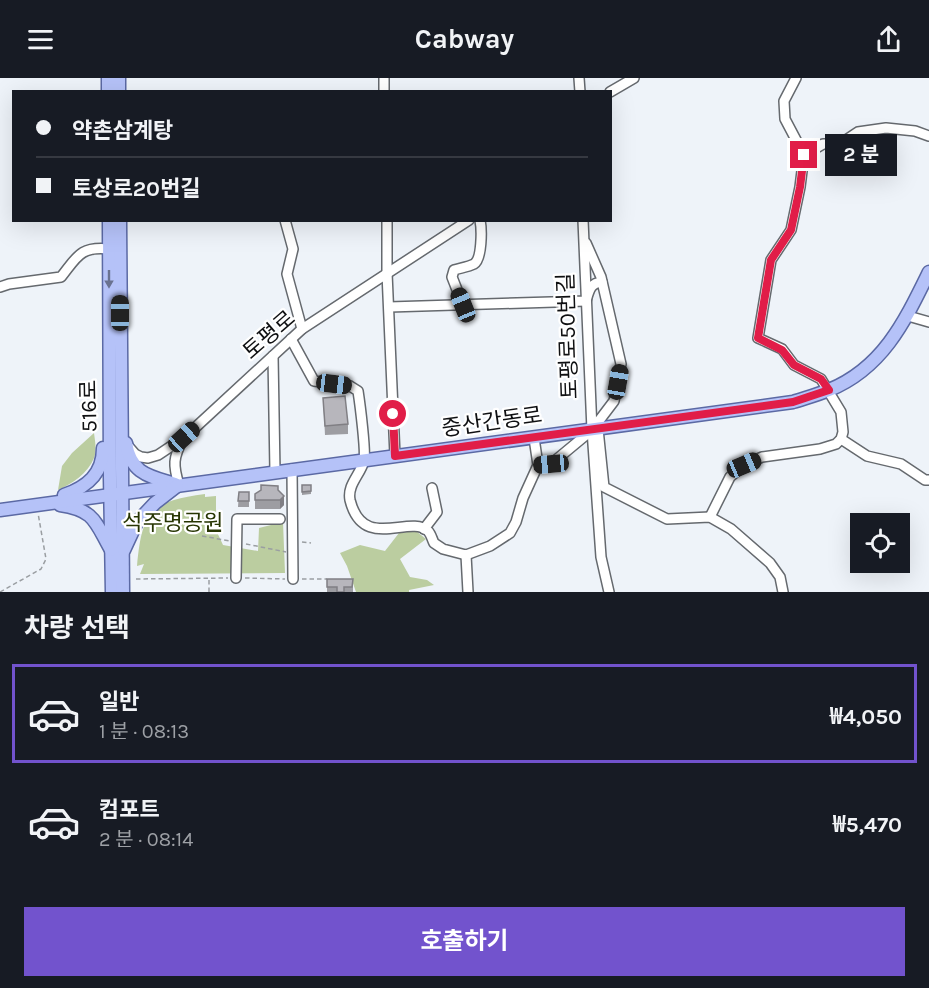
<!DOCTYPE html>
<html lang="ko">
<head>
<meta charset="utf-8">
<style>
	:root { --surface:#171b24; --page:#20242c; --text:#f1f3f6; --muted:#9ea1a6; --line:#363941; --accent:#7253cd }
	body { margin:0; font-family:Karla,"Noto Sans KR",sans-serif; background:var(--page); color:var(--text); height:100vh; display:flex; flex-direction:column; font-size:22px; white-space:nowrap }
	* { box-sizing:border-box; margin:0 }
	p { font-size:20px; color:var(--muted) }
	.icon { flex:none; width:33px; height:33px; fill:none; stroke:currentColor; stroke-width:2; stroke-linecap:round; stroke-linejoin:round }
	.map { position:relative; height:514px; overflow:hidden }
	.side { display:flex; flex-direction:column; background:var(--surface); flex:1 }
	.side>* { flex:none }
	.banner { position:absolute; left:12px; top:12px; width:600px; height:132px; border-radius:0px; box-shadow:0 6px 24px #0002; display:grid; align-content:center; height:132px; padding:0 24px; background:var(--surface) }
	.fabs { position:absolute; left:850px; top:435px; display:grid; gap:12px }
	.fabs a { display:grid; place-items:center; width:60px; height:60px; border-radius:0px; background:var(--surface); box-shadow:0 6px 24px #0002; font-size:30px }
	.end { position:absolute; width:27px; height:27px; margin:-14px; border:8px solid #e11d48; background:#fff; box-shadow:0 0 0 3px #fff }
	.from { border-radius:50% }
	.bubble { position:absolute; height:42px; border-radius:0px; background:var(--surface); box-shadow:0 6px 24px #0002; font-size:20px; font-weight:700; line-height:42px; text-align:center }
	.car { position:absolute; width:18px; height:36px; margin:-18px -9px; border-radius:8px; box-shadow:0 0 4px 2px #0007; background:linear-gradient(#222 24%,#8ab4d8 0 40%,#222 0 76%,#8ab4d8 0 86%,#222 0) }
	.banner b { display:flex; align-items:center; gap:21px; height:57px; font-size:22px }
	.banner b+b { border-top:2px solid var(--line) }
	.banner i { width:15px; height:15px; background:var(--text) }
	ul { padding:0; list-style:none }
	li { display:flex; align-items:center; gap:18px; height:99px; margin:0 12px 9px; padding:0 12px; border:3px solid transparent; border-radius:0px }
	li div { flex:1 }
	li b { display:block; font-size:22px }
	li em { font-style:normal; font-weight:700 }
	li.on { border-color:var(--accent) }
	li>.icon { width:54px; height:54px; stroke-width:1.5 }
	h2 { padding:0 24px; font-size:27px; line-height:72px }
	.button { display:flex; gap:12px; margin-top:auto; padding:12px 24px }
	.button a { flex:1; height:69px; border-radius:0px; background:var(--accent); color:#fff; font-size:24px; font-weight:700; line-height:69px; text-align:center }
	header { display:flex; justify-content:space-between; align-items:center; height:78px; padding:0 24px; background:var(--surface); font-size:27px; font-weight:700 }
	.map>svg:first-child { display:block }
</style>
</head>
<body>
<header><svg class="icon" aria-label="menu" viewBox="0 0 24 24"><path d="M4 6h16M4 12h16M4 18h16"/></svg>Cabway<svg class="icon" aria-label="share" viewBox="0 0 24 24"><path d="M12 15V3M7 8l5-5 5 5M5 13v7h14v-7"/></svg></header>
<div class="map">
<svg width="929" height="514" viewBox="0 0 929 514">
	<rect width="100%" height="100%" fill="#eef3f9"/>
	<g fill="#bbcda0">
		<path d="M 94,355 C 95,363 97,373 94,380 C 88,395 72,406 58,412 L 62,388 L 72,375 Z"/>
		<path d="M 205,416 L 205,419 L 216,418 L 216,452 L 223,467 L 258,473 L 259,450 L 283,444 L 285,495 L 140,496 L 144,486 L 137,488 C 142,434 150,423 205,416 Z"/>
		<path d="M 416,453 L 426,461 L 400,481 L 410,499 L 427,502 L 434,507 L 409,512 L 409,514 L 356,514 L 347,488 L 340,475 L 360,467 L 385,473 L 399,455 Z"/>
	</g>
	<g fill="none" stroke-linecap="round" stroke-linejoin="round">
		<g stroke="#65696e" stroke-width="12">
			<g id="minor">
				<path d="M 384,0 L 384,14"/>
				<path d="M 579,0 L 580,14"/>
				<path d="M 610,14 L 634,0"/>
				<path d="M 804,77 L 823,66 L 840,66 L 858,54 L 886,50 L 915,53 L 929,58"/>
				<path d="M 285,142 L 293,171 L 287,196 L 302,251"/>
				<path d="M 387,142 L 387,195 L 395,378"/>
				<path d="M 583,142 L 592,352 L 601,479 L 609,514"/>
				<path d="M 0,209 L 9,206 L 61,199 C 77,179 80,168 109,171"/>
				<path d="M 463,227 L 452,199 L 454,192 C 460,190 468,189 474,186 C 482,181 482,152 480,142"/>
				<path d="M 389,229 L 586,223 C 589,213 590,205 602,204"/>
				<path d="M 908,238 L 929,244"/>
				<path d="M 291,261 L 314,303 L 350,308 L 358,313 C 360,326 366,373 364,383 C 360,397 347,407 350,422 C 363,474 409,436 428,453 C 431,456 432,461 434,465 L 443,471 L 466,477 L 490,468 L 510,455 L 516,444 L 523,420 L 538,387 L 534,360"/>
				<path d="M 273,278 L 275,394"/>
				<path d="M 598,351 L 604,409 L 667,441 L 710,439 L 731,451 L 770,485 L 780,499 L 783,514"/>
				<path d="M 841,361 L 867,378 L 901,386 L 925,402 L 929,402"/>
				<path d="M 128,368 L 135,376 L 141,379 L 148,380 L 158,377 L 185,359 L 302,251 L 469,142"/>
				<path d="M 538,387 L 551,386 L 592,352 L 614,323 L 621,286 L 601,199 L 586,165"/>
				<path d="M 292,391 L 293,501"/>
				<path d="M 179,407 C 173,387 173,380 183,361"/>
				<path d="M 710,439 L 730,399 L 744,387 L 762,379 L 820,371 L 836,366 L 841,361 L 843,354 L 841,334 L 821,301 L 794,287 L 782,271 L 758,260 L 771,182 L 791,152 L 800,109 L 804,77 L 785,41 L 784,23 L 796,0"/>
				<path d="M 424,451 L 437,434 L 432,410"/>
				<path d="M 466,477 L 468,514"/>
				<path d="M 236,500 L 237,441 L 280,441"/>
			</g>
		</g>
		<g stroke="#5b69a4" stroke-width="15">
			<g id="major">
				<path d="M 108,0 L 108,14"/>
				<path d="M 119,14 L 119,0"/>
				<path d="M 109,142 L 110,399 L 112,514"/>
				<path d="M 120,142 L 123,514"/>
				<path d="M 126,365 C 131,396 149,398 175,406"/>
				<path d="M 64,417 C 87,409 103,396 103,370"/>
				<path d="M 60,427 C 95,432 95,444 111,472"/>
				<path d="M 0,432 L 793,324 C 805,320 817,317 829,312 C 883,290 905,243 929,194"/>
				<path d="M 124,472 L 137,444 L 155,425 L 177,408"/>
			</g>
		</g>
		<g stroke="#9a9ea2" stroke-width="1.5" stroke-dasharray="4.5 3" stroke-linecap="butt">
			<path d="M 202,458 L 230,463"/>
			<path d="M 302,464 L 311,465"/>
			<path d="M 246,466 L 286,474"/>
			<path d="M 245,500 L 285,501"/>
			<path d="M 136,501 L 228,500"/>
			<path d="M 302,501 L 327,501"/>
			<path d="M 0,514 L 41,491 L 46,481 L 38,435"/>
			<path d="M 209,514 L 209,500"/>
		</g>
		<use href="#minor" stroke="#fff" stroke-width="9"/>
		<use href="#major" stroke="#b5c2f8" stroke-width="12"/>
	</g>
	<g fill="#9d9da2">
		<path d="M 323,320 L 348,346 L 348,356 L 325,357 Z"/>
		<path d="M 302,407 L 311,407 L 311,416 L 302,417 Z"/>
		<path d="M 278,412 L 284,427 L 280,431 L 255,431 L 255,416 Z"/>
		<path d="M 239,414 L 249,414 L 249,429 L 238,429 Z"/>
		<rect x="327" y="501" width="26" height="13"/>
	</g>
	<path fill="#807f84" d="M 284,418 L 284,427 L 280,431 L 280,422 Z"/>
	<g fill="#b7b6bc" stroke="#807f84" stroke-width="1.5">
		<path d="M 345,318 L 348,346 L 325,348 L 323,320 Z"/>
		<path d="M 261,407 L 278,408 L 278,412 L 284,418 L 280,422 L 255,422 L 255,416 L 261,412 Z"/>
		<path d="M 302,407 L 311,407 L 311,413 L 302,414 Z"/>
		<path d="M 239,414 L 249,414 L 249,423 L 238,423 Z"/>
		<path d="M 327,501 L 353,501 L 352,509 L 344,509 L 344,514 L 337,514 L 337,509 L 327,509 Z"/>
	</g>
	<defs><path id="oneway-solid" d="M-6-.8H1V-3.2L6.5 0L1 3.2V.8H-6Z" transform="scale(1.5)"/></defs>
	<use fill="#6a7290" href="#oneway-solid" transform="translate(109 201) rotate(90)"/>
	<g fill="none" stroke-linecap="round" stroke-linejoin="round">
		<path stroke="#e11d48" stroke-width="8" d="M 393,336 L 395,378 L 793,324 L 829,312 L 821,301 L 794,287 L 782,272 L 758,260 L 771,182 L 791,152 L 800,109 L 804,77"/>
	</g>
	<g text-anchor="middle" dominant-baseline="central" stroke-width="4.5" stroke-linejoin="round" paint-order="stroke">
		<g font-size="22" fill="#0f1012" stroke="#fff">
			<text transform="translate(269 257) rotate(-41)">토평로</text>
			<text transform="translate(568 258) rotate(-92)">토평로50번길</text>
			<text transform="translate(89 328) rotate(-91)">516로</text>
			<text transform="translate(492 344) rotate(-8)">중산간동로</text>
		</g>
		<g font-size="22" fill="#273603" stroke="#fff">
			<text x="173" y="445">석주명공원</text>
		</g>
	</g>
</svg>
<div class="fabs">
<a><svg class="icon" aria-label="locate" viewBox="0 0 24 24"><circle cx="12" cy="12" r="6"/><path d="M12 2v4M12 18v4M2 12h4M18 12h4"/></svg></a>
</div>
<i class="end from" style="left:393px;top:336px"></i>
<i class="end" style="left:804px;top:77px"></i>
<div class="bubble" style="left:825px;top:56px;width:72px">2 분</div>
<i class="car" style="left:463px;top:227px;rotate:338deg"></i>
<i class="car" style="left:120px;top:235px;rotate:0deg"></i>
<i class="car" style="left:618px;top:304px;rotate:10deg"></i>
<i class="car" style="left:334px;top:306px;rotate:97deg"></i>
<i class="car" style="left:184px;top:359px;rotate:48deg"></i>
<i class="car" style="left:551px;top:386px;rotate:265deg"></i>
<i class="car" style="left:744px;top:387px;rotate:67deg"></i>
<div class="banner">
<b><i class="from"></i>약촌삼계탕</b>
<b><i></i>토상로20번길</b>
</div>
</div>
<section class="side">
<h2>차량 선택</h2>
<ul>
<li class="on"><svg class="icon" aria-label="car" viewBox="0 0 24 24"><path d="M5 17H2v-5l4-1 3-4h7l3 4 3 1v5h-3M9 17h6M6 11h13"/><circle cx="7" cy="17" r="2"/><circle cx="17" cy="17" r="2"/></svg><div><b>일반</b><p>1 분 · 08:13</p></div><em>₩4,050</em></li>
<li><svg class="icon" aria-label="car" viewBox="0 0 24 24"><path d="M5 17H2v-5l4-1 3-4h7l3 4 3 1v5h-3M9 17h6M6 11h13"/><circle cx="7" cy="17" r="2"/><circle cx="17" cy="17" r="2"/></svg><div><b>컴포트</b><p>2 분 · 08:14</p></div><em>₩5,470</em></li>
</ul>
<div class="button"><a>호출하기</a></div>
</section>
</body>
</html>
